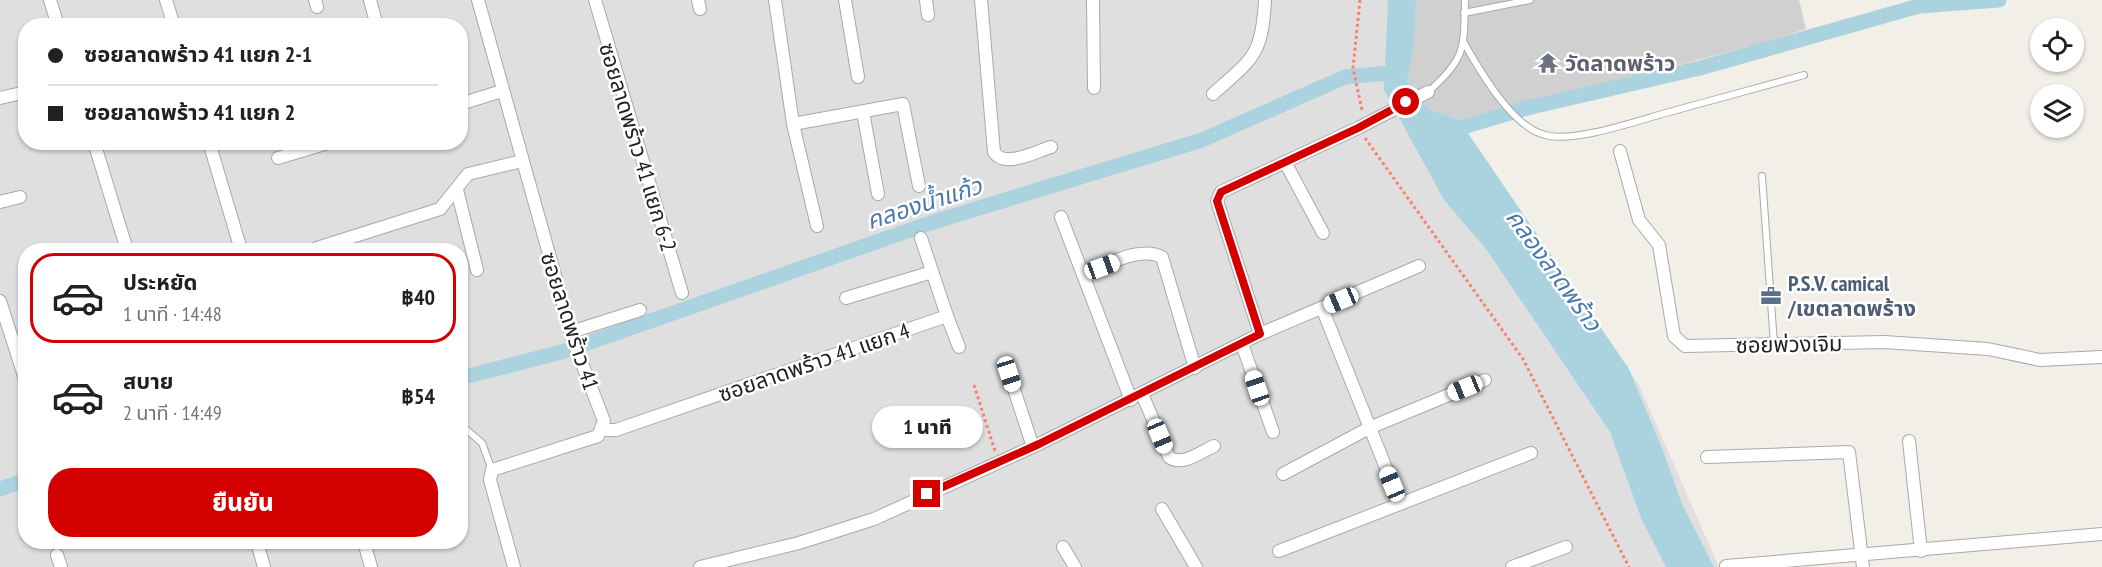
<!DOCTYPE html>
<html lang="th">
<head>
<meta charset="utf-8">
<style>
	:root { --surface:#fff; --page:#f6f6f6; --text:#202124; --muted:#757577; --line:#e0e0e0; --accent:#d40000 }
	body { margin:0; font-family:"PT Sans Narrow","Noto Sans Thai",sans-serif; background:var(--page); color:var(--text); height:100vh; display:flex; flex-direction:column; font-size:22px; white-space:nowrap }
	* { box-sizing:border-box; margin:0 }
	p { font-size:20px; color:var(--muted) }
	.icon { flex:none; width:33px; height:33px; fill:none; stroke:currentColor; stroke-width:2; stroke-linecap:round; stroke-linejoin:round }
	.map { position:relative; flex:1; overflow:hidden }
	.drawer { position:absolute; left:18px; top:243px; width:450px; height:306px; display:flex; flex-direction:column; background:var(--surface); border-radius:24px; box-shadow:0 2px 4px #0004 }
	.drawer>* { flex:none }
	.guide { position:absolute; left:18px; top:18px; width:450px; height:132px; border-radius:24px; box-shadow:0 2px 4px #0004; display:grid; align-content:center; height:132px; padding:0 30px; background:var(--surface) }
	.tools { position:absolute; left:2030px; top:18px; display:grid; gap:12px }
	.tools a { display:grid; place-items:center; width:54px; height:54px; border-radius:50%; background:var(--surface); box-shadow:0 2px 4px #0004; font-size:30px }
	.end { position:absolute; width:27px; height:27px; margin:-14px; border:8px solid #d40000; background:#fff; box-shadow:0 0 0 3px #fff }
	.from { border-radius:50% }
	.bubble { position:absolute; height:42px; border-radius:21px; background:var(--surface); box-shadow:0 2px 4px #0004; font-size:20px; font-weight:800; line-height:42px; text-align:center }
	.car { position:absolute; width:18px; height:36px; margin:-18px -9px; border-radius:8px; box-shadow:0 0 4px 2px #0007; background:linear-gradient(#fff 24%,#345 0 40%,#fff 0 76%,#345 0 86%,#fff 0) }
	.guide b { display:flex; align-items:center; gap:21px; height:57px; font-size:22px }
	.guide b+b { border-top:2px solid var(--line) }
	.guide i { width:15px; height:15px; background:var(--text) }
	ul { padding:10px 0 0; list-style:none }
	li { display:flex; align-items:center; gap:18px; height:90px; margin:0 12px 9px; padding:0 18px; border:3px solid transparent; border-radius:24px }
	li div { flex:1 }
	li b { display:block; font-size:22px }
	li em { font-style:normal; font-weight:800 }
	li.on { border-color:var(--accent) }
	li>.icon { width:54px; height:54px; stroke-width:1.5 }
	.cta { display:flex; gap:12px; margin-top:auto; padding:12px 30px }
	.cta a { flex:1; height:69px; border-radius:24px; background:var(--accent); color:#fff; font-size:24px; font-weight:800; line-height:69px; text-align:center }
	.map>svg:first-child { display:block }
</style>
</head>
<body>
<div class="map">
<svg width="2102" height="567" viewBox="0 0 2102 567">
	<rect width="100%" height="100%" fill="#f2efe9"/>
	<path fill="#e0dfdf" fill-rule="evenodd" d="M 0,0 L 1432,0 L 1457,152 L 1639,385 L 1719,567 L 0,567 ZM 26,26 L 460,26 L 460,142 L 26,142 ZM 26,250 L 460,250 L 460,542 L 26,542 Z"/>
	<path fill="#d0d0d0" d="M 1416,0 L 1799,0 L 1806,29 L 1765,42 L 1578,92 L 1459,120 L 1428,110 L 1407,81 L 1414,46 Z"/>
	<path fill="#aad3df" d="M 1388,0 L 1416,0 L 1414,46 L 1407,81 L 1428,109 L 1459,120 L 1629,369 L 1664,453 L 1682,504 L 1714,567 L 1666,567 L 1641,518 L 1610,432 L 1486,249 L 1444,200 L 1384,90 Z"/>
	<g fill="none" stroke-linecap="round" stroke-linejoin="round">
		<g stroke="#aad3df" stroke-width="15">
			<path d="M 1446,132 L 1527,108 L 1700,68 L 1919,6 L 1999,0"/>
			<path d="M 460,378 L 565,351 L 933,222 L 1202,140 L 1345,77 L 1401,72"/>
			<path d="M 0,489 L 26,480"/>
		</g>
		<g stroke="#a9a9a9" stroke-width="8">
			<g id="lane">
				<path d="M 1464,13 L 1530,0"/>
				<path d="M 1464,43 C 1480,71 1512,127 1545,135 C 1572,143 1634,122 1662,114 C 1709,101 1757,88 1804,75"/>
				<path d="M 1428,92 C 1466,59 1464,48 1465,0"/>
				<path d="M 1762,176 L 1774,344"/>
				<path d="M 460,424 L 482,443 L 492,470"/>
			</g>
		</g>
		<g stroke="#a9a9a9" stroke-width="14">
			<g id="street">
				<path d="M 50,0 L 58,26"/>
				<path d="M 166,0 L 174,26"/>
				<path d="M 315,0 L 317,7"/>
				<path d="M 370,0 L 377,26"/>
				<path d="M 478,0 L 573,340 L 604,421 L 598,436 L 492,470 L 490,480 L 514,567"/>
				<path d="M 595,0 L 682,293"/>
				<path d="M 698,0 L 700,9"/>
				<path d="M 775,0 L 793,124 L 817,226"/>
				<path d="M 845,0 L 858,77"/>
				<path d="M 926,0 L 928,15"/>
				<path d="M 981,0 L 994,152 C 1004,169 1037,151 1051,147"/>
				<path d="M 1093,0 L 1094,88"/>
				<path d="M 1213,94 C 1253,58 1262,56 1265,0"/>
				<path d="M 0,98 L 26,92"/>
				<path d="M 460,104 L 502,91"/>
				<path d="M 863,112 L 878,194"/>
				<path d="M 793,124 L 903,104 L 919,186"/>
				<path d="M 94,142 L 127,250"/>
				<path d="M 209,142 L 241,250"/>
				<path d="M 1620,151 L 1639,220 L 1659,245 L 1674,336 L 1685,346 L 1884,342 L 1988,349 L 2040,360 L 2102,357"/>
				<path d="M 278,158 L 331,142"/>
				<path d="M 1285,162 L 1323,233"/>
				<path d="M 457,190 L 477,270"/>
				<path d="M 0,202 L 20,197"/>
				<path d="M 1061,217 L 1131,400"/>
				<path d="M 317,248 L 440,209 L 468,174 L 522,161"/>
				<path d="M 1083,274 C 1106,266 1139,245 1162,257 L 1195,368"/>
				<path d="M 846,298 L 932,272"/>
				<path d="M 0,301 L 26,382"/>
				<path d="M 1322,308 L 1400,503"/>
				<path d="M 947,316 L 959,347"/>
				<path d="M 571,332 L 640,310"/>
				<path d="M 1260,334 L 1217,201 L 1221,192 L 1358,128 L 1428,92"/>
				<path d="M 1242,344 L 1273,432"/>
				<path d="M 1009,374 L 1033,447"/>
				<path d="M 1142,394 L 1169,457 C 1181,467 1201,452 1214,446"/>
				<path d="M 603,430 L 616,430 L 947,316 L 921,238"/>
				<path d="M 1909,441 L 1921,551"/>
				<path d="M 1707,457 L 1849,452 L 1863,567"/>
				<path d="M 1283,474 L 1369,428 L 1485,380"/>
				<path d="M 1162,509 L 1196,567"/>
				<path d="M 257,542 L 264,567"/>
				<path d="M 364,542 L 371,567"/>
				<path d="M 1063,547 L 1075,567"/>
				<path d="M 1279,551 L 1531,453"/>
				<path d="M 57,555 L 61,567"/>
				<path d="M 1726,566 L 2102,534"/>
				<path d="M 700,567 L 799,543 L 874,519 L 1039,444 L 1260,334 L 1419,266"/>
				<path d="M 1512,567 L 1566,547"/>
			</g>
		</g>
		<g stroke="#fa8072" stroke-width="3" stroke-dasharray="3 3" stroke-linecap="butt">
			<path d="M 1360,0 L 1353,68 L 1362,110"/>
			<path d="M 1365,138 L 1523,359 L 1629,567"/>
			<path d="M 974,385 L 995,451"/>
		</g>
		<use href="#lane" stroke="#fff" stroke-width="6"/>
		<use href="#street" stroke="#fff" stroke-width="12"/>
	</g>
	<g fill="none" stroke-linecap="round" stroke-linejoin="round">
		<path stroke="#d40000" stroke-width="8" d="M 927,494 L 1039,444 L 1260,334 L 1217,201 L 1221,192 L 1358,128 L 1406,102"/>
	</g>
	<defs>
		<g id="temple-bare" transform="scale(1.62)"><path d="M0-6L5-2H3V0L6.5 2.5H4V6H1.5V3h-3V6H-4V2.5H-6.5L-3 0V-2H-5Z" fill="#6b7280" stroke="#fff" stroke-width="2.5" paint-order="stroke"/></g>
		<g id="office-bare" transform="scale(1.62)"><path d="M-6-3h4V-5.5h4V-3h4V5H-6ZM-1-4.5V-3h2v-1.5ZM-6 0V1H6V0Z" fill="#5c6f8a" stroke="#fff" stroke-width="2.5" paint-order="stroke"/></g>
	</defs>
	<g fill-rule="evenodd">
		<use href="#temple-bare" x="1548" y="63"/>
		<use href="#office-bare" x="1771" y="296"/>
	</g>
	<g text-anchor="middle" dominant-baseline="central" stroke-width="5" stroke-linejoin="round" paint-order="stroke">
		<g font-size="22" font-weight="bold" fill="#5b616d" stroke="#fff" text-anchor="start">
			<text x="1565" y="63">วัดลาดพร้าว</text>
		</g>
		<g font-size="22" fill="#222" stroke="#fff">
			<text transform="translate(638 147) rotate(73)">ซอยลาดพร้าว 41 แยก 6-2</text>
			<text transform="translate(570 321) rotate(72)">ซอยลาดพร้าว 41</text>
			<text transform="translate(1789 344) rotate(-1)">ซอยพ่วงเจิม</text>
			<text transform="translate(814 362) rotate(-19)">ซอยลาดพร้าว 41 แยก 4</text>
		</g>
		<g font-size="22" font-weight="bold" fill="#4e5e75" stroke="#fff" text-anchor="start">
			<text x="1788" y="283">P.S.V. camical<tspan x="1788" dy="25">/เขตลาดพร้าง</tspan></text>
		</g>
		<g font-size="24" font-style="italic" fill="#4a7aab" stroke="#fff">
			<text transform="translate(924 203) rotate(-18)">คลองน้ำแก้ว</text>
			<text transform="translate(1554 270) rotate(54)">คลองลาดพร้าว</text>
		</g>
	</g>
</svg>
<div class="tools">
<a><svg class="icon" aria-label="locate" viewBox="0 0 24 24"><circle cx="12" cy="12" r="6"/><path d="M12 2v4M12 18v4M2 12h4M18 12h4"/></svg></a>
<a><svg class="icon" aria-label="layers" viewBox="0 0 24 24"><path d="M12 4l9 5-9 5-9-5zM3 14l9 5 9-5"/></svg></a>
</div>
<i class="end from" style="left:1406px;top:102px"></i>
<i class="end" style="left:927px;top:494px"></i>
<div class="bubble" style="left:872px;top:406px;width:111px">1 นาที</div>
<i class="car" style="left:1102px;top:267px;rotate:70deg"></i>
<i class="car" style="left:1341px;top:300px;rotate:247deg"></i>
<i class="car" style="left:1009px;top:374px;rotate:162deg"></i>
<i class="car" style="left:1257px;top:388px;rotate:341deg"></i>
<i class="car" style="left:1465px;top:388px;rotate:248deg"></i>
<i class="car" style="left:1160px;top:436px;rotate:157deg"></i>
<i class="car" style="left:1392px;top:484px;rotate:337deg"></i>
<div class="guide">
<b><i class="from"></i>ซอยลาดพร้าว 41 แยก 2-1</b>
<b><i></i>ซอยลาดพร้าว 41 แยก 2</b>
</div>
<section class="drawer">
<ul>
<li class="on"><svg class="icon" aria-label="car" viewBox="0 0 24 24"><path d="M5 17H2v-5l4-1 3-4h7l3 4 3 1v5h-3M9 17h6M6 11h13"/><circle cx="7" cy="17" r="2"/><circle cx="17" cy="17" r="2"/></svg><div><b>ประหยัด</b><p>1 นาที · 14:48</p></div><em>฿40</em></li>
<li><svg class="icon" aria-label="car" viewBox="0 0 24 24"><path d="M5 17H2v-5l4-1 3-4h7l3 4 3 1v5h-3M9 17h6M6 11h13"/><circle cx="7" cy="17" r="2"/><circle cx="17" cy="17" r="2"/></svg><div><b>สบาย</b><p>2 นาที · 14:49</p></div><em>฿54</em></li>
</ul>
<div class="cta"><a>ยืนยัน</a></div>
</section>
</div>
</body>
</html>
